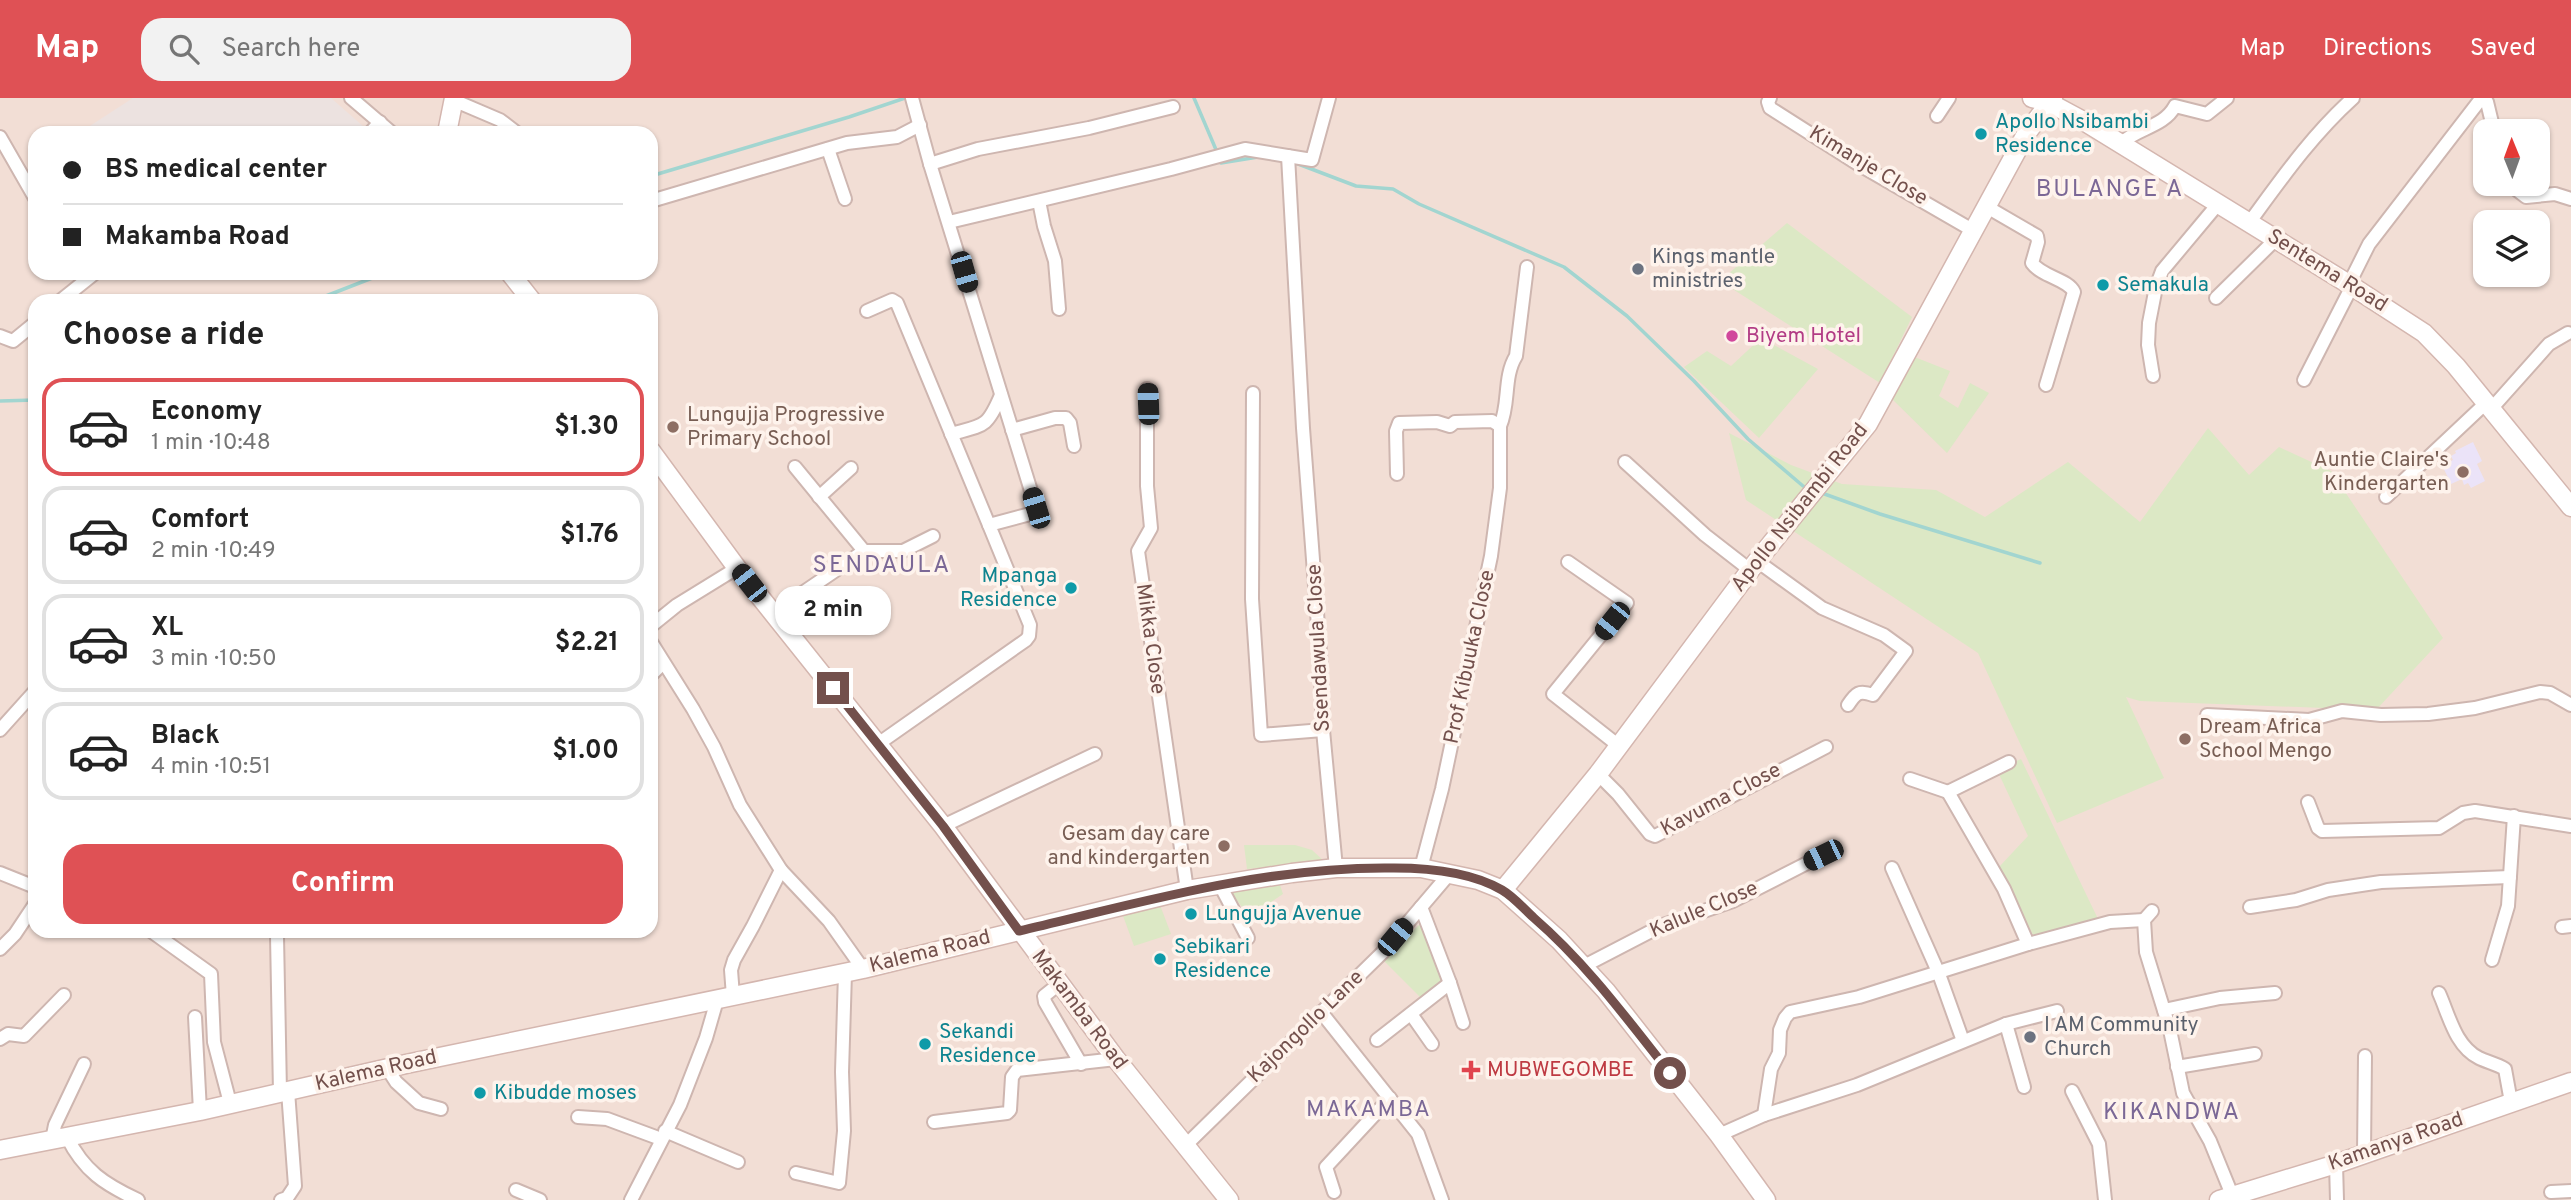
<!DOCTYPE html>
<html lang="en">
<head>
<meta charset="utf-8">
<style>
	:root { --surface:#fff; --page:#f2f2f2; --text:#222; --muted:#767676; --line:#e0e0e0; --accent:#df5155 }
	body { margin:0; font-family:Overpass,sans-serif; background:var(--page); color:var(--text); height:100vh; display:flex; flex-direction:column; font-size:26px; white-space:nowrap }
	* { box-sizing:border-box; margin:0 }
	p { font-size:23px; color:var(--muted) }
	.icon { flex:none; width:38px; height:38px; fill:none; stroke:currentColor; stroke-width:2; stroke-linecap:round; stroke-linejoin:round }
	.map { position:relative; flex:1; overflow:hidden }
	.sheet { position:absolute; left:28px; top:196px; width:630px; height:644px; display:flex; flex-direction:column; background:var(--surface); border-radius:21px; box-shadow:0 2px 5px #0004 }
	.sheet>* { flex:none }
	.banner { position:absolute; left:28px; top:28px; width:630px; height:154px; border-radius:21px; box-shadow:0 2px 5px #0004; display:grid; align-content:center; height:154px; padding:0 35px; background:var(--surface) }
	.needle { width:46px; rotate:359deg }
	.fabs { position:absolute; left:2473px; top:21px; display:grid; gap:14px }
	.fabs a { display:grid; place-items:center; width:77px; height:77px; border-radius:14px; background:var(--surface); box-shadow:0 2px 5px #0004; font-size:35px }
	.end { position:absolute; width:32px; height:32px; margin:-16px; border:9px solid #73504c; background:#fff; box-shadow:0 0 0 4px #fff }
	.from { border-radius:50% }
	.bubble { position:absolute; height:49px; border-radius:21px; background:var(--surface); box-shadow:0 2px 5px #0004; font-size:23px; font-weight:700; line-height:49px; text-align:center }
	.car { position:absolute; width:21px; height:42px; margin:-21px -10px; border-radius:9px; box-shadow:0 0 5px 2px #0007; background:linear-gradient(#222 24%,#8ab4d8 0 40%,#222 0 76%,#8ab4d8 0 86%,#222 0) }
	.banner b { display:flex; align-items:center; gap:24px; height:66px; font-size:26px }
	.banner b+b { border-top:2px solid var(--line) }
	.banner i { width:18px; height:18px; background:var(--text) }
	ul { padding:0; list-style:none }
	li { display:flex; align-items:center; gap:21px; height:98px; margin:0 14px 10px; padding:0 21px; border:4px solid var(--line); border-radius:21px }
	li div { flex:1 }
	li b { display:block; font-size:26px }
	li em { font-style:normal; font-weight:700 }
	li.selected { border-color:var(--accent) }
	li>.icon { width:63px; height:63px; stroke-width:1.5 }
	h2 { padding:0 35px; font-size:32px; line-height:84px }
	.action { display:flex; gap:14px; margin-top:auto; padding:14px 35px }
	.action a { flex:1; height:80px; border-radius:21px; background:var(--accent); color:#fff; font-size:28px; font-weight:700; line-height:80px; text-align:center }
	header { display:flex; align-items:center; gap:42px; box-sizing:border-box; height:98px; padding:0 35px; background:var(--accent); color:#fff }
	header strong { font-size:33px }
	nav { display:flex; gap:38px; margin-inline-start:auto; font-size:24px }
	.search { width:490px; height:63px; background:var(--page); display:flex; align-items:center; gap:18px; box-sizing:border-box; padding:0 24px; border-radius:21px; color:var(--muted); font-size:26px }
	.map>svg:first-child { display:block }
</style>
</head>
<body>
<header>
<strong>Map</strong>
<div class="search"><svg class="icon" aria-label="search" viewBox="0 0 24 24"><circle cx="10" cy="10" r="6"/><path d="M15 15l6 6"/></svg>Search here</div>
<nav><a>Map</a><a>Directions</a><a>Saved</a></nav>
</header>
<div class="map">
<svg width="2571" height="1102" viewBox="0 0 2571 1102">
	<rect width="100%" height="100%" fill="#fbeee6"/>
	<path fill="#f2ded5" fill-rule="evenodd" d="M 0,0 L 2571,0 L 2571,1102 L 0,1102 ZM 2485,33 L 2538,33 L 2538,86 L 2485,86 ZM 35,35 L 651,35 L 651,175 L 35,175 ZM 2485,124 L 2538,124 L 2538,177 L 2485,177 ZM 35,203 L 651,203 L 651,833 L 35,833 Z"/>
	<path fill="#ece2e0" d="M 133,0 L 331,0 L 364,29 L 359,35 L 79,35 Z"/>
	<path fill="#ebe3f8" d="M 2473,344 L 2482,363 L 2477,366 L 2485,383 L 2471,390 L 2468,385 L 2464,387 L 2462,381 L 2451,386 L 2442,367 L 2453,362 L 2451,358 L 2456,355 L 2455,353 Z"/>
	<g fill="#dce8c5">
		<path d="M 1787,125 L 1912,219 L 1880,285 L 1720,183 Z"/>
		<path d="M 1761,240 L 1818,271 L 1759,340 L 1684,269 L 1707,253 L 1731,268 Z"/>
		<path d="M 1912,258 L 1950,273 L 1939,298 L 1958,310 L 1970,285 L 1989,295 L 1947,355 L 1891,300 Z"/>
		<path d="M 2208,330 L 2249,377 L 2279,349 L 2331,373 L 2443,540 L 2376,612 L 2140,603 L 2126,599 L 2164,680 L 2057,725 L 1978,555 L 1746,402 L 1729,335 L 1791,367 L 1842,386 L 1936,392 L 1985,419 L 2068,364 L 2140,424 Z"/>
		<path d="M 2021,661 L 2099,823 L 2035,841 L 1999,769 L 2028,738 L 1997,672 Z"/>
		<path d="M 1244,747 L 1295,747 L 1312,752 L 1325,764 L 1247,771 Z"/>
		<path d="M 1280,787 L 1283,796 L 1249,819 L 1231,794 Z"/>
		<path d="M 1160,807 L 1171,836 L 1134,848 L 1122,815 Z"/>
		<path d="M 1420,826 L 1442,885 L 1422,901 L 1383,862 Z"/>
	</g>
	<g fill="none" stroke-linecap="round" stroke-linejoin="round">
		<g stroke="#a2d5d0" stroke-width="3.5">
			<path d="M 1194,0 L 1217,54"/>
			<path d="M 1220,62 L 1221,65 L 1258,59"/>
			<path d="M 1293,64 L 1356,88 L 1393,91 L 1419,106 L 1564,169 L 1627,218 L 1694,283 L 1748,341 L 1803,388 L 1808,390"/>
			<path d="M 651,78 L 849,19 L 905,0"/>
			<path d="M 313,203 L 385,175"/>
			<path d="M 0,303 L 35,302"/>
			<path d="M 1819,394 L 1880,416 L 2040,465"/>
		</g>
		<g stroke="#ceb6b0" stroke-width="16">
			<g id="street">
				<path d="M 351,0 L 392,35"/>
				<path d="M 1770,0 L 1768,4 L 1770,10 L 1858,66 L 1974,133"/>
				<path d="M 453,2 L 500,22 L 517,35"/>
				<path d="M 1937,18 L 1949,0"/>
				<path d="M 370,35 L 380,24"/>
				<path d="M 0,39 L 35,100"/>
				<path d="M 2120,46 C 2137,30 2164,29 2175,8 L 2207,16 L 2227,0"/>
				<path d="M 828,51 L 845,101"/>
				<path d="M 1288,58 L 1303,330 L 1320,554 L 1323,632 L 1336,770"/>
				<path d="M 930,66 L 978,51 L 1089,30 L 1173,9"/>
				<path d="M 2509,86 L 2526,99 L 2555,96 L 2571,101"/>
				<path d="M 651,103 L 847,45 L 897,39 L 920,27"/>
				<path d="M 1039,103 L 1044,128 L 1055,163 L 1059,211"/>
				<path d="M 1987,109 L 2037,138 L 2038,144 L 2032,165 C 2042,179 2068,181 2074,194 L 2046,287"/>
				<path d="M 949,124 L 1171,71 L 1245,51 L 1312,62 L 1329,0"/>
				<path d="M 2249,125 C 2282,80 2312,37 2353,0"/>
				<path d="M 2349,186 L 2369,146 L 2480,2 L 2487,4 L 2494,33"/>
				<path d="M 2216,200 L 2276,141"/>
				<path d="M 60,203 L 95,175"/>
				<path d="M 867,213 L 892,202 L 897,205 L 989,427"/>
				<path d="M 0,238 L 13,243 L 35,225"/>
				<path d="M 2153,278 L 2148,247 L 2149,225 L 2156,189 L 2162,173 L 2218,106"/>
				<path d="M 2304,282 L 2352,188"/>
				<path d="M 1147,291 L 1147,388 L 1151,430 L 1138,453 L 1187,792"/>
				<path d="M 1253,295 L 1252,501 L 1261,637 L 1323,632"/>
				<path d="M 2492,310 L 2549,246 L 2568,235"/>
				<path d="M 1500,328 C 1510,306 1503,279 1516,258 L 1527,169"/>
				<path d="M 1012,332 L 1055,320 L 1066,320 L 1070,325 L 1074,348"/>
				<path d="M 951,336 C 984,327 987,330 1001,297"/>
				<path d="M 1625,364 L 1705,437 L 1750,472"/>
				<path d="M 795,369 L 864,453"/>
				<path d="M 1397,376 L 1396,333 L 1399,325 L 1437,324 L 1450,328 L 1455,324 L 1492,323 L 1500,328 L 1500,390 L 1491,458 L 1442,691 L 1421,770"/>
				<path d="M 819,399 L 851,370"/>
				<path d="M 2386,399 L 2487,304"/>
				<path d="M 1757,463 L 1822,510 L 1884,537 L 1906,553 L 1873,597 C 1859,592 1856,595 1848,607"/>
				<path d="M 1568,464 L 1627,505 L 1553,596 L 1619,648"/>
				<path d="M 773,515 L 864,453 L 903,453 L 933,438"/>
				<path d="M 651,528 L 677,507 L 737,470"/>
				<path d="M 651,544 L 693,611 L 714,649 L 740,707 L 781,772 L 753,828 L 734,862 L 731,872 L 733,898"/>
				<path d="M 651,577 L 663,565"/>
				<path d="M 2207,617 L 2309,622 L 2342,613 L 2381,617 L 2428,616 L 2475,610 L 2540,594 L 2550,595 L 2571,607"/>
				<path d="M 0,632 L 35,593"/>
				<path d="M 878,646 L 1026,542 L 1029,538 L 1030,527 L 989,427 L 1034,415 L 1036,409 L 930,66 L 912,0"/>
				<path d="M 2009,664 L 1948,694 L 2004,791 L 2028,846"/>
				<path d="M 1598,676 L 1618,696 L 1650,736 L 1655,738 L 1826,649"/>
				<path d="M 1910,681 L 1948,694"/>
				<path d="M 2308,704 L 2318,730 L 2322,733 L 2439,730 L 2463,715 L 2475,713 L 2571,728"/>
				<path d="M 943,728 L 1095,656"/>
				<path d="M 1892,770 L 1939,876 L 1963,943"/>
				<path d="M 781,772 L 829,823 L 863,871"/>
				<path d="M 0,775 L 35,789"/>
				<path d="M 1220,787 L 1248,840"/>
				<path d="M 1421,809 L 1450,885 L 1463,925"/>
				<path d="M 2250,809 L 2296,802 L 2328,792 L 2381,784 L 2510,779"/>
				<path d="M 2152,813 L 2144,822 L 2146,854 L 2170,932 L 2183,995 L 2210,1043 L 2232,1097"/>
				<path d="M 2562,829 L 2571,828"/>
				<path d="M 151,833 L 211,876 L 214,944 L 230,1005"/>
				<path d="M 277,838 L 280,994"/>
				<path d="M 0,851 L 15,836 L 35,806"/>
				<path d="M 2492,862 L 2508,808 L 2514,718"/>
				<path d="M 1584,868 L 1663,827 L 1733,803 L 1823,757"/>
				<path d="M 1059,886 L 1044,898 L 1045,904 L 1081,966"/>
				<path d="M 2439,895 C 2449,917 2455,948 2479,960 C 2487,964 2497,966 2505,971 L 2511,1004"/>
				<path d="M 2164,912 L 2220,900 L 2275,895"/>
				<path d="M 1321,914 L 1418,1036 L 1442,1102"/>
				<path d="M 1411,916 L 1432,946"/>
				<path d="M 195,919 L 200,1013"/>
				<path d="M 2006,926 L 2024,989"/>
				<path d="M 0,941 L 8,936 L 24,938 L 64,897"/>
				<path d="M 1377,942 L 1450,885"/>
				<path d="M 2177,969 L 2255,956"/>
				<path d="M 387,970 L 396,984 L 419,1005 L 441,1011"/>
				<path d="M 2072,993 L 2099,1046 L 2105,1102"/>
				<path d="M 1764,1017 L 1771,971 L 1779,955 L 1780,932 L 1785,920 L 1790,914 L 1859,899 L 2028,846 L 2110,824 L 2144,822"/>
				<path d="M 578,1019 L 607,1021 L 661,1041"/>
				<path d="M 934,1024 L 1007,1015 L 1010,1012 L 1012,979 L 1017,972 L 1116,961"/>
				<path d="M 665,1033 L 738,1064"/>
				<path d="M 1719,1037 L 1764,1017 L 1857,987 L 2006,926 L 2057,913"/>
				<path d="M 67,1039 C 84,1073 104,1086 138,1102"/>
				<path d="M 52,1042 L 55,1027 L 84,966"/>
				<path d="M 1186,1047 L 1382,855 L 1450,775"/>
				<path d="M 2364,1055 L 2365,958"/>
				<path d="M 2336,1066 L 2337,1102"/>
				<path d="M 796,1075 L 839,1085 L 844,1033 L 842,974 L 845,875"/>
				<path d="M 516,1092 L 540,1102"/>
				<path d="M 1334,1094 L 1326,1069 L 1390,1000"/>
				<path d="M 2551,1094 L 2571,1093"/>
				<path d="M 281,1102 L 287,1100 L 295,1088 L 288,993"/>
				<path d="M 631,1102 L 680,1007 L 706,940 L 717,902"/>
			</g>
		</g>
		<g stroke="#d4b6af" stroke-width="21">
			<g id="secondary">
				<path d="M 2032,0 L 2048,4 L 2087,25 L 2347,185 L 2424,235 L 2456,268 L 2571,409"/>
				<path d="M 447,35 L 454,0"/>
				<path d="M 510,175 L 532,203"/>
				<path d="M 651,353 L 737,470 L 943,728 L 1116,961 L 1229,1102"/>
				<path d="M 1503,792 L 1598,676 L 1757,463 L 1868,326 L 2026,36 L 2053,0"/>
				<path d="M 0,1052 L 200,1013 L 406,966 L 863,871 L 1187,792 L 1292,775 L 1336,770 L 1421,770 L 1478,782 L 1503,792 L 1559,842 L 1606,893 L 1719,1037 L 1766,1102"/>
				<path d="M 2219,1102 L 2336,1066 L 2571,984"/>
			</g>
		</g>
		<use href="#street" stroke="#fff" stroke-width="12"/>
		<use href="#secondary" stroke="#fff" stroke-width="18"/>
	</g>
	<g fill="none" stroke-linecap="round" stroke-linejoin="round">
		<path stroke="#73504c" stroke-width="9" d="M 833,590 L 943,728 L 1019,833 C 1143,804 1266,768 1394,770 C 1429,770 1471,774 1502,792 C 1514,799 1524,811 1534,820 C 1587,866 1627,921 1670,975"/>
	</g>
	<g fill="#0f9aa8" stroke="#fef3ec" stroke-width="2.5">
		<circle cx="1981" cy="36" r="7"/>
		<circle cx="2103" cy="187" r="7"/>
		<circle cx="1071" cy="490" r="7"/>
		<circle cx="1191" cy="816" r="7"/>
		<circle cx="1160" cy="861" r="7"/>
		<circle cx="925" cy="946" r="7"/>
		<circle cx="480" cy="995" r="7"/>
	</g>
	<g fill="#6b7280" stroke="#fef3ec" stroke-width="2.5">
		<circle cx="1638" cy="171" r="7"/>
		<circle cx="2030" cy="939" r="7"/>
	</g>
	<circle fill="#d1479c" stroke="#fef3ec" stroke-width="2.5" cx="1732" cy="238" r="7"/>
	<g fill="#8d6e63" stroke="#fef3ec" stroke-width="2.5">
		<circle cx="673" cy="329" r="7"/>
		<circle cx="2463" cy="374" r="7"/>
		<circle cx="2185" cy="641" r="7"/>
		<circle cx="1224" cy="748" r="7"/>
	</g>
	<path fill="#e0444e" stroke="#fef3ec" stroke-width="2.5" d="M1467.5 961.5h7v7h7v7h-7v7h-7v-7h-7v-7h7z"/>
	<g text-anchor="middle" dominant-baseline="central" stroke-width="7" stroke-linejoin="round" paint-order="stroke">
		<g font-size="21" fill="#0d838f" stroke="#fef3ec" text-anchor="start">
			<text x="1995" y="24">Apollo Nsibambi<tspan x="1995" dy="24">Residence</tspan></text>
			<text x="2117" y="187">Semakula</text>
			<text x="1057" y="478" text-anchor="end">Mpanga<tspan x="1057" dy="24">Residence</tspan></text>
			<text x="1205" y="816">Lungujja Avenue</text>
			<text x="1174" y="849">Sebikari<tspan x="1174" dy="24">Residence</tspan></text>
			<text x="939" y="934">Sekandi<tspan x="939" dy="24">Residence</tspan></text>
			<text x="494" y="995">Kibudde moses</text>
		</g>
		<g font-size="21" fill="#73504c" stroke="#fef3ec">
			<text transform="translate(1868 68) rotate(31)">Kimanje Close</text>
			<text transform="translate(2327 173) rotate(32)">Sentema Road</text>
			<text transform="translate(1800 410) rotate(-52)">Apollo Nsibambi Road</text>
			<text transform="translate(1150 541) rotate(82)">Mikka Close</text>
			<text transform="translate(1319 550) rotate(-93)">Ssendawula Close</text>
			<text transform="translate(1470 559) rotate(-78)">Prof Kibuuka Close</text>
			<text transform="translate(1721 702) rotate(-28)">Kavuma Close</text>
			<text transform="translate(1704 812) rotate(-23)">Kalule Close</text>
			<text transform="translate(930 854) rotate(-14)">Kalema Road</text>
			<text transform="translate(1079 912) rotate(53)">Makamba Road</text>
			<text transform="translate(1306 929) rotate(-44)">Kajongollo Lane</text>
			<text transform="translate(376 973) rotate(-13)">Kalema Road</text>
			<text transform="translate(2396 1044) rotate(-19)">Kamanya Road</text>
		</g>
		<g font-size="21" fill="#5b616d" stroke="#fef3ec" text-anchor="start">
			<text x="1652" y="159">Kings mantle<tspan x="1652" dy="24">ministries</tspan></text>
			<text x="2044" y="927">I AM Community<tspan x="2044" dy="24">Church</tspan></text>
		</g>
		<g font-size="21" fill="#b23c85" stroke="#fef3ec" text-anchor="start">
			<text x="1746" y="238">Biyem Hotel</text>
		</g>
		<g font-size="21" fill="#785e54" stroke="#fef3ec" text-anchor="start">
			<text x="687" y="317">Lungujja Progressive<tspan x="687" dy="24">Primary School</tspan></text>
			<text x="2449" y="362" text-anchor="end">Auntie Claire's<tspan x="2449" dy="24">Kindergarten</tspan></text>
			<text x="2199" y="629">Dream Africa<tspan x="2199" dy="24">School Mengo</tspan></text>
			<text x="1210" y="736" text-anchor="end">Gesam day care<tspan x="1210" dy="24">and kindergarten</tspan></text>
		</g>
		<g font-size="21" fill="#be3a42" stroke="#fef3ec" text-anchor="start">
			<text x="1487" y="972">MUBWEGOMBE</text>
		</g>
		<g font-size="23" letter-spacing="2" fill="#7b6896" stroke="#fef3ec">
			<text x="1369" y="1012">MAKAMBA</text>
		</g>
		<g font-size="24" letter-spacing="2" fill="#7b6896" stroke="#fef3ec">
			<text x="2110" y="92">BULANGE A</text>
			<text x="882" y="468">SENDAULA</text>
			<text x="2172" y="1015">KIKANDWA</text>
		</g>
	</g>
</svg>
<div class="fabs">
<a><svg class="needle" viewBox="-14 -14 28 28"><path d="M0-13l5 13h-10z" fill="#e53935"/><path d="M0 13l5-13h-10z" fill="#767676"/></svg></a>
<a><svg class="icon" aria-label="layers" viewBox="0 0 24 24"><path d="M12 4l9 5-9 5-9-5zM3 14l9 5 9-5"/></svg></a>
</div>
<i class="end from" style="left:1670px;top:975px"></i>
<i class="end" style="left:833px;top:590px"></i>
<div class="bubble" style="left:775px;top:488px;width:116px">2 min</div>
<i class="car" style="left:964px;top:174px;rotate:164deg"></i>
<i class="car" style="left:1148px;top:306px;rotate:358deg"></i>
<i class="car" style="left:1036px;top:410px;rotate:343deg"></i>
<i class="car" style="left:749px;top:485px;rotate:322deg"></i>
<i class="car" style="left:1612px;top:523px;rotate:219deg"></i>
<i class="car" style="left:1823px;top:757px;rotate:244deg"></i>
<i class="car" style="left:1395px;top:839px;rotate:40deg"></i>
<div class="banner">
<b><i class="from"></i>BS medical center</b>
<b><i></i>Makamba Road</b>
</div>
<section class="sheet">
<h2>Choose a ride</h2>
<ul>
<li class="selected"><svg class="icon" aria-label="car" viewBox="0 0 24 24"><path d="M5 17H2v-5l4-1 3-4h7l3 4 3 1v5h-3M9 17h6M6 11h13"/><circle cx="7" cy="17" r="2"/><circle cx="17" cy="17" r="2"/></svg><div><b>Economy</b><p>1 min · 10:48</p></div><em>$1.30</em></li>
<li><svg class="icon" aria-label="car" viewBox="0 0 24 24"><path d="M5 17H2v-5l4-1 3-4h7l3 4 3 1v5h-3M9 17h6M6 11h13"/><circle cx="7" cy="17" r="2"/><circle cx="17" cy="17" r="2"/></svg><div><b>Comfort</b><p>2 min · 10:49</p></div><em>$1.76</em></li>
<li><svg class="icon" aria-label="car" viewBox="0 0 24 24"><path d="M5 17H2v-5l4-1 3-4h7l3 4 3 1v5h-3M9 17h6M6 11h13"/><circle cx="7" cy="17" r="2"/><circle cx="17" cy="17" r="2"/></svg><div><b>XL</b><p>3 min · 10:50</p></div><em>$2.21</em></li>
<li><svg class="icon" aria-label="car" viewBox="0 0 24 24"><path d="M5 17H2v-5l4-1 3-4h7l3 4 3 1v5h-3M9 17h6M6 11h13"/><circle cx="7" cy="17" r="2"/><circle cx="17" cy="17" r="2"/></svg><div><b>Black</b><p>4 min · 10:51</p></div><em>$1.00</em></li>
</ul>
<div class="action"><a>Confirm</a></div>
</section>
</div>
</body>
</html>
